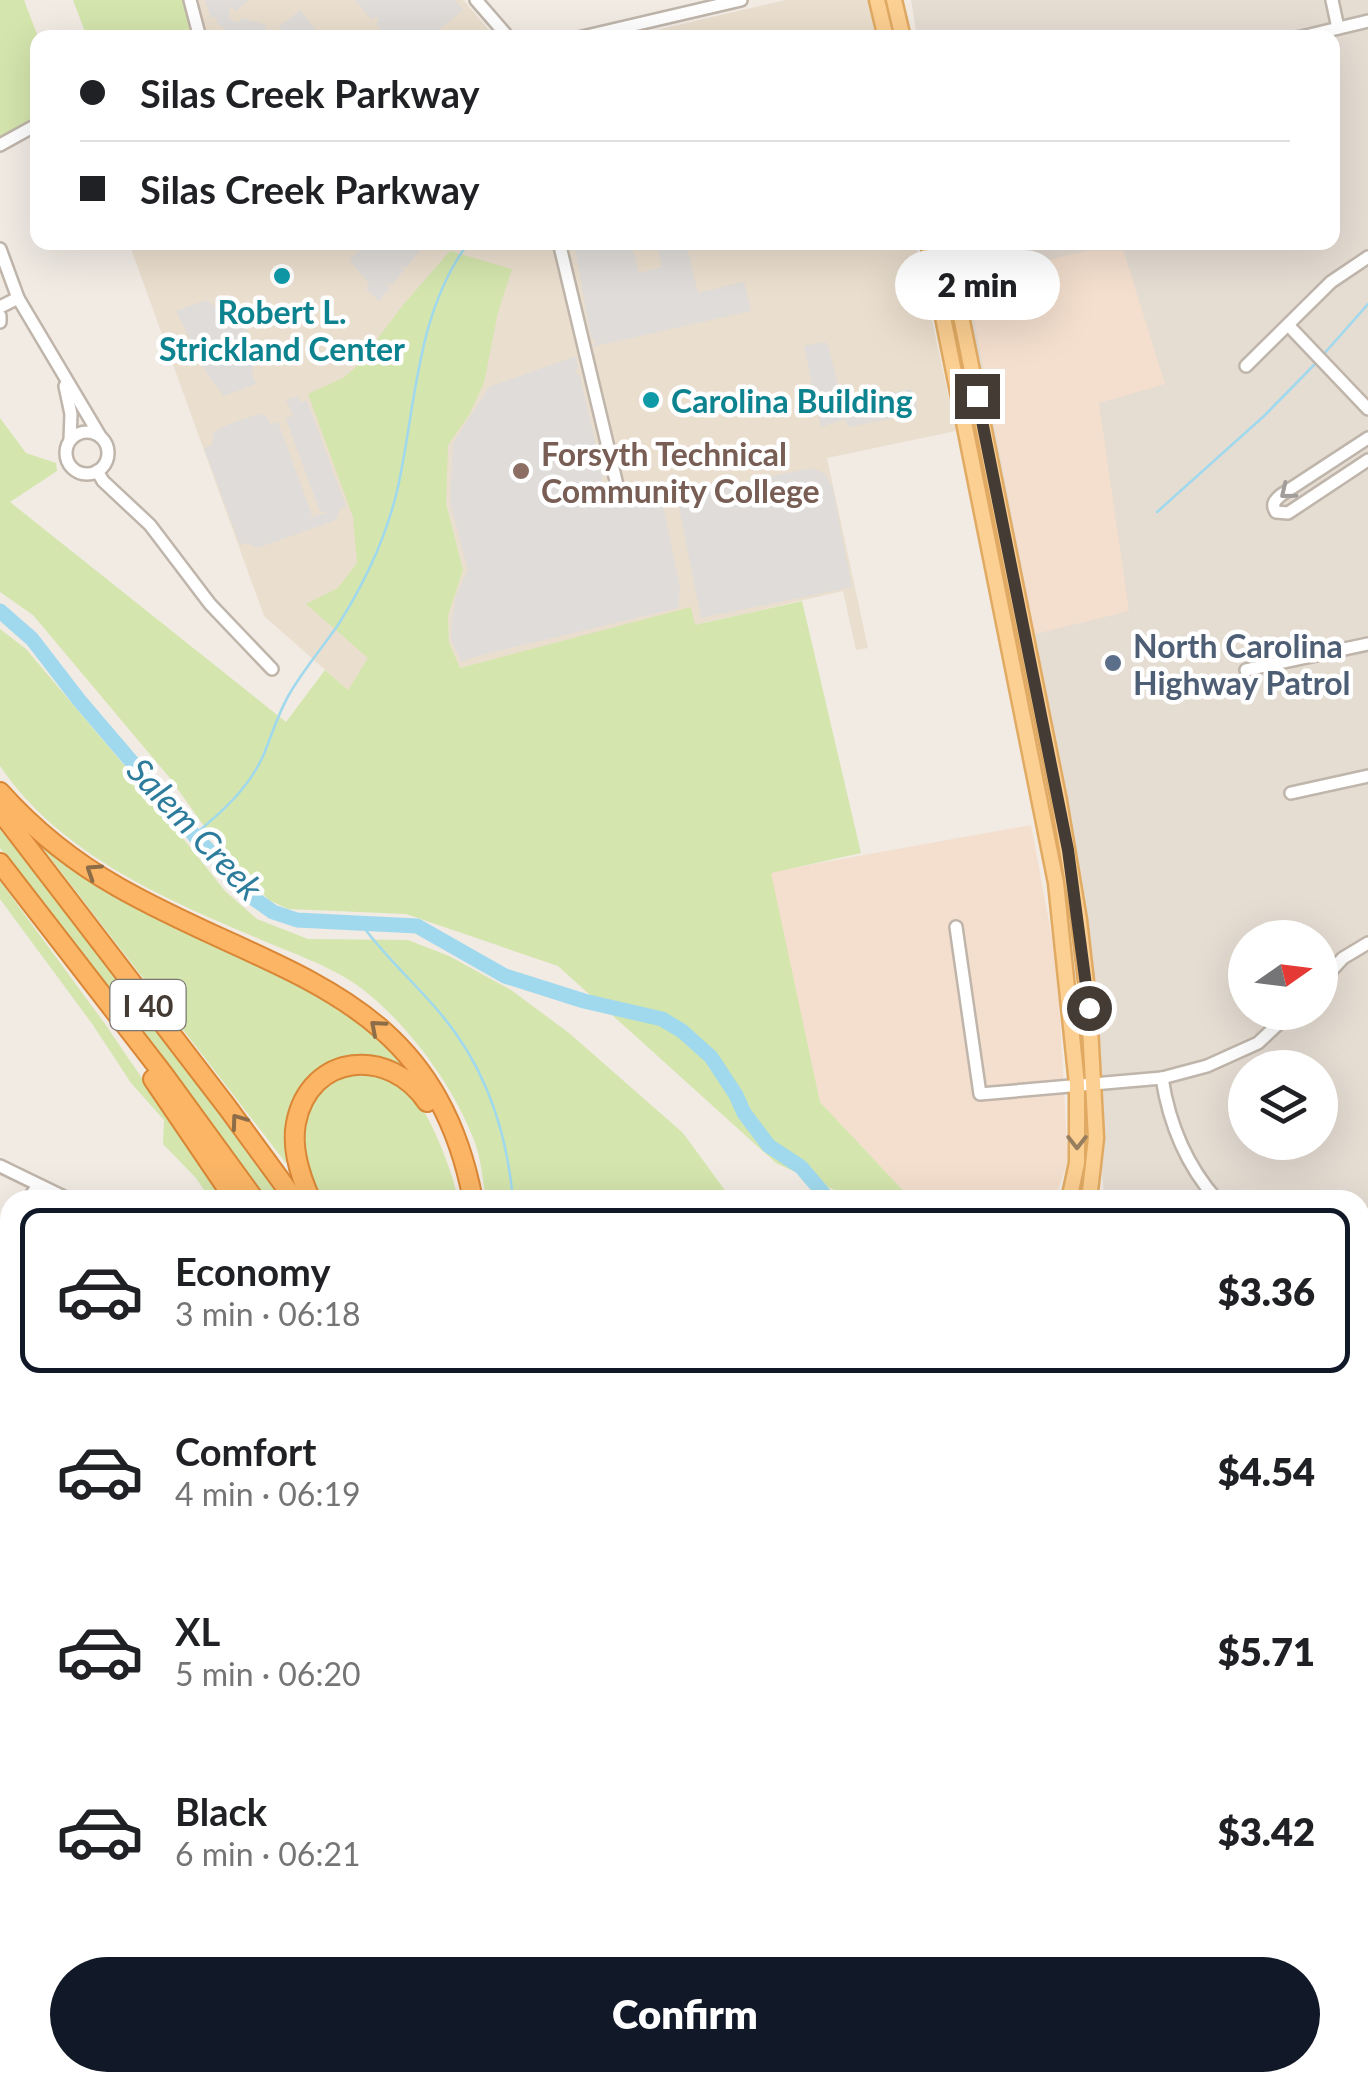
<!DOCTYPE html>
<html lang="en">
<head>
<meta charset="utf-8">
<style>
	:root { --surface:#fff; --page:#f2f2f2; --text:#202124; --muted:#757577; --line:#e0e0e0; --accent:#111827 }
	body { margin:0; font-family:Lato,sans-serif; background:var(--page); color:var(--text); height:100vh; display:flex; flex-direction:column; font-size:38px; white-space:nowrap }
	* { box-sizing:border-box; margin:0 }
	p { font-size:32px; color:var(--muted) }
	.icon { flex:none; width:55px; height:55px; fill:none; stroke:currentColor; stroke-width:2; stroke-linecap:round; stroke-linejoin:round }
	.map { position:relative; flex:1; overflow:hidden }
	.sheet { position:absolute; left:0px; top:1190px; width:1370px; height:902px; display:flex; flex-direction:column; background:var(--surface); border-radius:30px 30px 0 0; box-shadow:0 10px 40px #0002 }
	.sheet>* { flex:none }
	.top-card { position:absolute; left:30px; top:30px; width:1310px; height:220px; border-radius:20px; box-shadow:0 10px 40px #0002; display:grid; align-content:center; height:220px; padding:0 50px; background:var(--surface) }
	.needle { width:65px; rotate:76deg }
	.tools { position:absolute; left:1228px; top:920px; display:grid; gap:20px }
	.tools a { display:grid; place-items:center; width:110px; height:110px; border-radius:50%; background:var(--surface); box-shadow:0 10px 40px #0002; font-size:50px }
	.end { position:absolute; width:45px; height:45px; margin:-22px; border:12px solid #433b34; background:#fff; box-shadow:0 0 0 5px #fff }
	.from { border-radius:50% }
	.bubble { position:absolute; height:70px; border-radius:35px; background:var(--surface); box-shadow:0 10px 40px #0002; font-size:32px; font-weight:800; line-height:70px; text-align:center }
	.top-card b { display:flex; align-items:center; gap:35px; height:95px; font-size:38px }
	.top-card b+b { border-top:2px solid var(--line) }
	.top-card i { width:25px; height:25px; background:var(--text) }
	ul { padding:18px 0 0; list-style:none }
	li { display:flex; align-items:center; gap:30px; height:165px; margin:0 20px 15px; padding:0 30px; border:5px solid transparent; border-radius:20px }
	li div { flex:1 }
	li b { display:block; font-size:38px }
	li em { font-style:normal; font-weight:800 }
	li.active { border-color:var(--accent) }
	li>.icon { width:90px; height:90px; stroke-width:1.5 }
	.button { display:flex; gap:20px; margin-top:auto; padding:20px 50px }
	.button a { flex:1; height:115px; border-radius:60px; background:var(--accent); color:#fff; font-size:40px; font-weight:800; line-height:115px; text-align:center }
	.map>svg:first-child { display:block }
</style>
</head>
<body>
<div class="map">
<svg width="1368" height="2092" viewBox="0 0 1368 2092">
	<rect width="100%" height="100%" fill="#f1ebe4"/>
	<path fill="#e5dcd2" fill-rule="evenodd" d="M 911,0 L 1368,0 L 1368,1662 L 1360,1656 L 1360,1200 L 1105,1200 L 1054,778 L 947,243 L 1332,242 L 1332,38 L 917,37 ZM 1245,938 L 1320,938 L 1320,1012 L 1245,1012 ZM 1245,1068 L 1320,1068 L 1320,1142 L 1245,1142 Z"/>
	<g fill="#f4dfce">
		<path d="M 1121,243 L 1165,384 L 1099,403 L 1129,611 L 1035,634 L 966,279 Z"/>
		<path d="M 1031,825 L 1057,964 L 1068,1162 L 1054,1200 L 912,1200 L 820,1102 L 770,872 Z"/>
		<path d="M 1368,1801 L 1368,2092 L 1290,2092 L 1288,2083 L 1360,2082 L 1360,1804 Z"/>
		<path d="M 1056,2082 L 1061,2092 L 822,2092 L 820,2083 Z"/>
		<path d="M 172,2083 L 172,2082 L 329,2083 L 313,2092 L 173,2092 Z"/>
		<path d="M 1168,2083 L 1254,2083 L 1258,2092 L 1173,2092 Z"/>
	</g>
	<g fill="#eadece">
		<path d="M 196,0 L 463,0 L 495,37 L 207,37 Z"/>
		<path d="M 786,0 L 868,0 L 877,37 L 622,38 Z"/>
		<path d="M 129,243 L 915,243 L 956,431 L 827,458 L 868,648 L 856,650 L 843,591 L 695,625 L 690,608 L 460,668 L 449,642 L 448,616 L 463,570 L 446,503 L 446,485 L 373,651 L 348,690 L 264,616 Z"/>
	</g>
	<g fill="#d4e5ad">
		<path d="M 0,0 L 24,0 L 38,37 L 37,119 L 0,140 Z"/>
		<path d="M 73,0 L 185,0 L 194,31 L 183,37 L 87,37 Z"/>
		<path d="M 450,251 L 512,269 L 498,312 L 484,383 L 469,415 L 448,445 L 446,503 L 463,570 L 448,616 L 449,642 L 460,668 L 691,607 L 695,625 L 802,601 L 861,853 L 771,873 L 820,1102 L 912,1200 L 856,1200 L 776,1163 L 558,966 L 406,914 L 288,909 L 269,900 L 224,854 L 169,777 L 33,615 L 0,592 L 0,418 L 26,453 L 56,463 L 57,471 L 10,502 L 286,722 L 325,670 L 348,690 L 368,658 L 306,604 L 338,588 L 357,563 L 353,517 L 308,394 L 343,378 L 356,367 L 403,305 Z"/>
		<path d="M 0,629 L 26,649 L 135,778 L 225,891 L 257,919 L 308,939 L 408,940 L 449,956 L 511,990 L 569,1033 L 683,1133 L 732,1200 L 486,1200 C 483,1181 481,1158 474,1140 C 453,1085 408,1024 361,988 C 332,966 291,953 257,938 C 163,898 60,854 0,766 Z"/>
		<path d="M 0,829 L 150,1021 L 282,1200 L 268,1200 L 88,959 L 0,848 Z"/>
		<path d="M 45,843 L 281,971 L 367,1023 L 405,1066 L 401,1070 L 319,1076 L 290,1160 L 286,1163 L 41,846 Z"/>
		<path d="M 0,881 L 105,1024 L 225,1200 L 211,1200 L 196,1178 L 163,1144 L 164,1120 L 131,1083 L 93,1025 L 0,899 Z"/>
		<path d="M 354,1070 C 367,1073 389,1074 400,1081 C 424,1096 454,1173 458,1200 L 316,1200 L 301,1160 L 306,1109 L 324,1085 Z"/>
		<path d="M 104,2082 L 172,2083 L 173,2092 L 102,2092 Z"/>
		<path d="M 329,2082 L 404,2082 L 404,2083 L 386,2092 L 313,2092 Z"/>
	</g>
	<g fill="#dfdcd9">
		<path d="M 205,0 L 248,0 L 236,11 L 230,6 L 229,18 L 238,23 L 242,18 L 266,25 L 265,32 L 278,36 L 284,33 L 279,27 L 300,10 L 321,37 L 235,37 L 217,23 L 216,17 L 211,18 Z"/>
		<path d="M 355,0 L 455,0 L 463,10 L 430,37 L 387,37 L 377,25 L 379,17 L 371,19 Z"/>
		<path d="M 365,243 L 365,242 L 426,243 L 406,268 L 399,264 L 404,270 L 392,285 L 385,282 L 390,288 L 379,301 L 366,289 L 369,283 L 350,261 Z"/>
		<path d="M 574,243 L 631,243 L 639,273 L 662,267 L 657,243 L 686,243 L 698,293 L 744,282 L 751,311 L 591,347 L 596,341 L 591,337 Z"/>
		<path d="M 207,300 L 232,320 L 243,318 L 255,353 L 252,373 L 256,384 L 224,396 L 207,374 L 176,311 Z"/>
		<path d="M 825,342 L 828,345 L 842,402 L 912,389 L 918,413 L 849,427 L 845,419 L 821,427 L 804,346 Z"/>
		<path d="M 576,356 L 578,367 L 575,372 L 580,376 L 603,475 L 601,481 L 606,483 L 609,495 L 587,498 L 587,502 L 604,500 L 609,504 L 660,491 L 680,588 L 678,608 L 477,656 L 461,662 L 451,639 L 452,620 L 456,596 L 468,570 L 450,502 L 453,443 L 489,387 Z"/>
		<path d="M 298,396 L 300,402 L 307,401 L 346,506 L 339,509 L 337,518 L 331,522 L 257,548 L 246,543 L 240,545 L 204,448 L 212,445 L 214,432 L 227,425 L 258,414 L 266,416 L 271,424 L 278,422 L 312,515 L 305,519 L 328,512 L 320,512 L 286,419 L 293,415 L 286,400 Z"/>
		<path d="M 812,468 L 825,474 L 832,486 L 852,587 L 701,618 L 678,502 L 690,499 L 690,493 Z"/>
	</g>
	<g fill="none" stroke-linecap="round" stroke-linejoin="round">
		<g stroke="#a0d9ee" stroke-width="2.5">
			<path d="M 1323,355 L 1368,304"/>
			<path d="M 1157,512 L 1264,416 L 1315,364"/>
			<path d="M 194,835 C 222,812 248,789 263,756 C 272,735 278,713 290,693 C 304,669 322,648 338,625 C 364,584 387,535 398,487 C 416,405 416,312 469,242"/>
			<path d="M 362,925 C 385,957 415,983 440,1013 C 485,1066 507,1131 513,1200"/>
			<path d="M 1360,1561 L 1368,1559"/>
			<path d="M 139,2092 L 141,2082"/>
		</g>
		<g stroke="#a0d9ee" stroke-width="15">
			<path d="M 0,611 L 32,639 L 79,700 L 194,835 L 253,898 L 273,912 L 297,920 L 417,926 L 505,976 L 584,1001 L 662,1019 L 682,1031 L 711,1057 L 736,1095 L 744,1113 L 769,1146 L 801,1167 L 829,1200"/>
			<path d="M 1360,1634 L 1368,1640"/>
		</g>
		<g stroke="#bfb5aa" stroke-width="16">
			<g id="minor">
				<path d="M 190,0 L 200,38"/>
				<path d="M 476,0 L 509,38"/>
				<path d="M 1332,0 L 1338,28"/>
				<path d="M 578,38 L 741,0"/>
				<path d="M 1297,38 L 1368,21"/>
				<path d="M 0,145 L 38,124"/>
				<path d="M 559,242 L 617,485"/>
				<path d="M 0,249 L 18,298 L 100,436"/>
				<path d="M 0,307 L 18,298"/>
				<path d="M 0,316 L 0,322"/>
				<path d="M 1289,326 L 1368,409"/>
				<path d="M 1246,366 L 1331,282 L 1368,257"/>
				<path d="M 65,386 L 71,414 L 70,440"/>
				<circle cx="87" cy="453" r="21"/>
				<path d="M 1368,438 L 1281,495 C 1275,500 1271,504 1276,512 L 1288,513 L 1368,460"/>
				<path d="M 97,471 L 103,481 L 150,525 L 210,604 L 272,669"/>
				<path d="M 1246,670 L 1368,644"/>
				<path d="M 1291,793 L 1368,776"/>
				<path d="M 956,927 L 980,1094 L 1162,1078 L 1207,1066 L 1258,1043 L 1291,1012"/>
				<path d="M 1320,983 L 1343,958 L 1368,943"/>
				<path d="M 1162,1078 C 1169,1123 1186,1165 1217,1200"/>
				<path d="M 0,1166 L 70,1200"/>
				<path d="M 28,1200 L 38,1185"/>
				<path d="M 0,1241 L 10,1226"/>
				<path d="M 1360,1358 L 1368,1366"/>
				<path d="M 0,1417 L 10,1418"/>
				<path d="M 1360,1732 L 1368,1751"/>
				<path d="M 1100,2082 L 1105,2092"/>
			</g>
		</g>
		<g stroke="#e0aa63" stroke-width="19">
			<g id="major">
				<path d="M 877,0 L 886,38"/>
				<path d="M 894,0 L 903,38"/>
				<path d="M 928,242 L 1056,883 L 1077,1084 L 1077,1163 L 1069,1200"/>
				<path d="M 946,242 L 1059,801 L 1079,920 L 1089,1008 L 1096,1138 L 1089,1200"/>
				<path d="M 1360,1762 L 1368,1759"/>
				<path d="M 1360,1787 L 1368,1784"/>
				<path d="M 0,2005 L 10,2003"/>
				<path d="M 0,2033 L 10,2032"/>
				<path d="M 790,2082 L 792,2092"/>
				<path d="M 809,2082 L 811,2092"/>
			</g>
		</g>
		<g stroke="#d98736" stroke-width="22">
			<g id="highway">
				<path d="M 0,792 C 34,830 74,862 118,887 C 275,977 433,989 473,1200"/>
				<path d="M 0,811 L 227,1107 L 295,1200"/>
				<path d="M 0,863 L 164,1075 L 255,1200"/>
				<path d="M 153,1079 L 235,1200"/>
				<path d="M 311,1200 C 300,1176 291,1149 296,1123 C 310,1052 390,1047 427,1102"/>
				<path d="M 717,2082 L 719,2092"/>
				<path d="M 749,2082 L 751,2092"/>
			</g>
		</g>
		<use href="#minor" stroke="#fff" stroke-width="11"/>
		<use href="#major" stroke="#fccf92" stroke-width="14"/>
		<use href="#highway" stroke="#fbb565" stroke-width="18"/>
	</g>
	<defs><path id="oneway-chevron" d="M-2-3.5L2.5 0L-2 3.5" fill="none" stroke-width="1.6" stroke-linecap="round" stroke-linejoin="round" transform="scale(2.5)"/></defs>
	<use stroke="#a19d9a" href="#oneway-chevron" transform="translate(1287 492) rotate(141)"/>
	<g stroke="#8d6c48">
		<use href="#oneway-chevron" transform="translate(93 871) rotate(-147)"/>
		<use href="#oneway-chevron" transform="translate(377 1027) rotate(-139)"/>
		<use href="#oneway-chevron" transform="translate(238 1121) rotate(-126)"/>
	</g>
	<use stroke="#967e5e" href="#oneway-chevron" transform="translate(1077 1142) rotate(90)"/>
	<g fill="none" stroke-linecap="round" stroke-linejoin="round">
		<path stroke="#433b34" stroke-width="12" d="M 977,396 L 1068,850 L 1089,1008"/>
	</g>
	<g fill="#0f9aa8" stroke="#fff" stroke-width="4">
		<circle cx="282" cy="276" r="10"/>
		<circle cx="651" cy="400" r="10"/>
	</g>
	<circle fill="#8d6e63" stroke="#fff" stroke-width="4" cx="521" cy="471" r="10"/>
	<circle fill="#5c6f8a" stroke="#fff" stroke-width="4" cx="1113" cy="663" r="10"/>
	<g text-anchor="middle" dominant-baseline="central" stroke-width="9" stroke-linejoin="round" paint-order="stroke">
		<rect fill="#fff" stroke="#7b7671" stroke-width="2.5" x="110.5" y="980" width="75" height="50" rx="8"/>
		<g font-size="30" font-weight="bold" fill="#433b34">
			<text x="148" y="1005">I 40</text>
		</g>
		<g font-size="32" font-weight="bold" fill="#0d838f" stroke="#fff">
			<text x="282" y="311">Robert L.<tspan x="282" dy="37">Strickland Center</tspan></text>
			<text x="671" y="400" text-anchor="start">Carolina Building</text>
		</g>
		<g font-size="32" font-weight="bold" fill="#785e54" stroke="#fff" text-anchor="start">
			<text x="541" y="453">Forsyth Technical<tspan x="541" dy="37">Community College</tspan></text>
		</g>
		<g font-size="32" font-weight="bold" fill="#4e5e75" stroke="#fff" text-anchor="start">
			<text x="1133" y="645">North Carolina<tspan x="1133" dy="37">Highway Patrol</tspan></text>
		</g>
		<g font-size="35" font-style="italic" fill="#2d7c9c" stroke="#fff">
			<text transform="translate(196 828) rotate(47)">Salem Creek</text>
		</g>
	</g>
</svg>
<div class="tools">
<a><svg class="needle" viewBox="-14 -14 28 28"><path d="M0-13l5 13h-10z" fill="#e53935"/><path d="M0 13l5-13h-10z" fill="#757577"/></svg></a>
<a><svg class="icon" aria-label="layers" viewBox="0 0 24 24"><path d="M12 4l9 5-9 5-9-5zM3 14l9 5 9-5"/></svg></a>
</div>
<i class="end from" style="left:1089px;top:1008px"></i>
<i class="end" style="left:977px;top:396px"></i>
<div class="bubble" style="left:895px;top:250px;width:165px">2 min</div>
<div class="top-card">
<b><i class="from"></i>Silas Creek Parkway</b>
<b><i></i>Silas Creek Parkway</b>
</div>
<section class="sheet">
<ul>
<li class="active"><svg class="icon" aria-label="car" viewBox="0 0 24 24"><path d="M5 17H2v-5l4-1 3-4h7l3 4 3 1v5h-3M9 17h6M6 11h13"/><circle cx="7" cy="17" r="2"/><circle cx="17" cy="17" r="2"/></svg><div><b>Economy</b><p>3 min · 06:18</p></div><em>$3.36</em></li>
<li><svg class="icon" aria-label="car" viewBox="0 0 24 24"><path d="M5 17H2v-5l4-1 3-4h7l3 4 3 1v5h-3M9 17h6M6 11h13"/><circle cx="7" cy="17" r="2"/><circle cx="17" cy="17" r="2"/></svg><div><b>Comfort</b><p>4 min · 06:19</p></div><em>$4.54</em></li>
<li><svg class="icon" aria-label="car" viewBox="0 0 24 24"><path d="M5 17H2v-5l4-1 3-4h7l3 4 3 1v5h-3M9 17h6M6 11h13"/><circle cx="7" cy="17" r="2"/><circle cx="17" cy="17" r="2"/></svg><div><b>XL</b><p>5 min · 06:20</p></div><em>$5.71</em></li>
<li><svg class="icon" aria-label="car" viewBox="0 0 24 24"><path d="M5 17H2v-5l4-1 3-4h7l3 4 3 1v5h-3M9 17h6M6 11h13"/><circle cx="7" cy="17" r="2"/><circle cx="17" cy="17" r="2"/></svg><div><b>Black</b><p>6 min · 06:21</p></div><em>$3.42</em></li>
</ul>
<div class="button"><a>Confirm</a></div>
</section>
</div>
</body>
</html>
